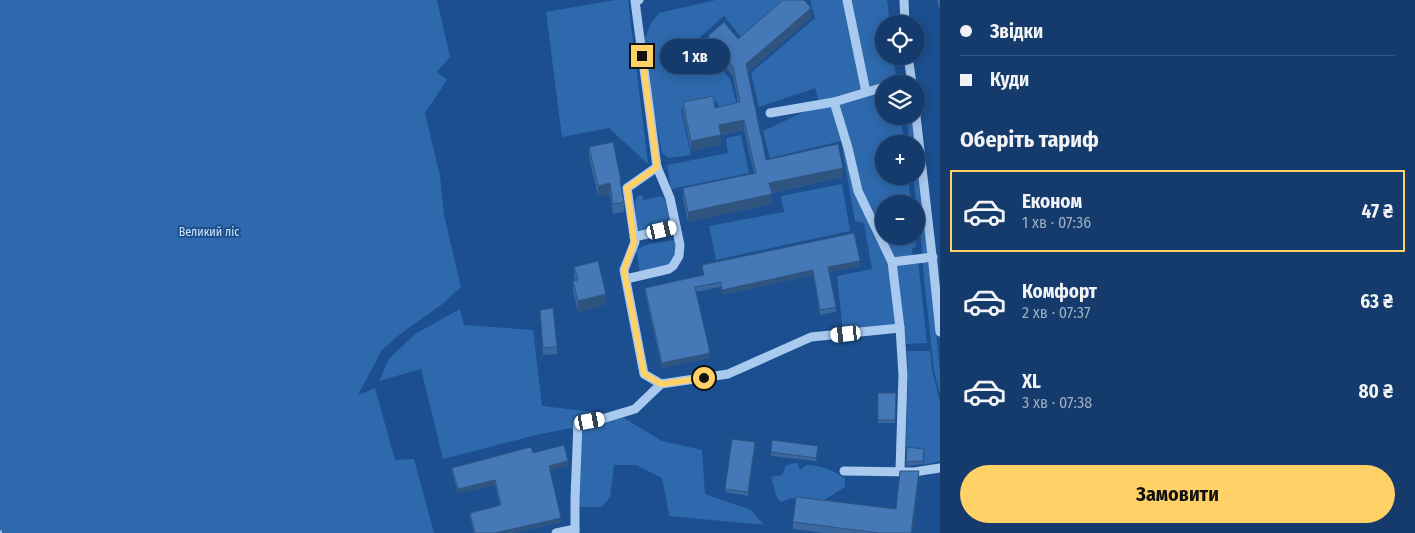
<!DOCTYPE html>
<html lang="uk">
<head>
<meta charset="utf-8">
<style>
	:root { --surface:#143b6b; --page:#1d4271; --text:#f1f3f6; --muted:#9dadc1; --line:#33557e; --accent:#ffd166 }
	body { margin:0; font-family:"Fira Sans Condensed",sans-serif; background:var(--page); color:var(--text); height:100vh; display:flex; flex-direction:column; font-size:19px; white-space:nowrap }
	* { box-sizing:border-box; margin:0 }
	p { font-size:16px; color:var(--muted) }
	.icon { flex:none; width:28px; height:28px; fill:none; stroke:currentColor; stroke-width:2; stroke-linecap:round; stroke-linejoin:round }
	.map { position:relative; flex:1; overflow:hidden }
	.details { display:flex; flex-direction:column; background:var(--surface); width:475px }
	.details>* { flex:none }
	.hud { display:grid; align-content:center; height:110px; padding:0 20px; background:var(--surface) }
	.controls { position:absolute; left:875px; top:15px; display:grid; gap:10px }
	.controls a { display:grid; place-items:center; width:50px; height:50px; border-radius:50%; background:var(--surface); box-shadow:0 2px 12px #0003,0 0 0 1px var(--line); font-size:25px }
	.end { position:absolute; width:22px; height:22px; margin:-11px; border:6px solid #ffd166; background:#111; box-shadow:0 0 0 2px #111 }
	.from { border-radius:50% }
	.bubble { position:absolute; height:35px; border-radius:18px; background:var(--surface); box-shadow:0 2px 12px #0003,0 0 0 1px var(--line); font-size:16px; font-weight:700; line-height:35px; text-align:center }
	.car { position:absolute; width:15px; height:30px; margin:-15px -8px; border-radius:6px; box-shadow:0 0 4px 1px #0007; background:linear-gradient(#fff 24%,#345 0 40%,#fff 0 76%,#345 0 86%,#fff 0) }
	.hud b { display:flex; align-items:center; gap:18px; height:48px; font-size:19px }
	.hud b+b { border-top:1px solid var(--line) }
	.hud i { width:12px; height:12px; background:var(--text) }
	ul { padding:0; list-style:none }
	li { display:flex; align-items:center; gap:15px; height:82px; margin:0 10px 8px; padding:0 10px; border:2px solid transparent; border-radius:0px }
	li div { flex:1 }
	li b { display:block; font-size:19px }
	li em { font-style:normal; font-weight:700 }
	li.active { border-color:var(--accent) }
	li>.icon { width:45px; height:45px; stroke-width:1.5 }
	h2 { padding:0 20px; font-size:22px; line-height:60px }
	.action { display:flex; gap:10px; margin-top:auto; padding:10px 20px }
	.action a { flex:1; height:58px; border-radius:30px; background:var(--accent); color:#111; font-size:20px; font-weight:700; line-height:58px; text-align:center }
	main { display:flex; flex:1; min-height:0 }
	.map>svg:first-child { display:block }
</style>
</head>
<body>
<main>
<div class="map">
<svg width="940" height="533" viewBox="0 0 940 533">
	<rect width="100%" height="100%" fill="#1b4f8f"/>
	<g fill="#2e69ad">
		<path d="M 0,0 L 437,0 L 450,57 L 437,72 L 447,80 L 425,113 L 440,176 L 444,215 L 461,287 L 441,305 L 399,335 L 382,350 L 358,395 L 375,388 L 395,460 L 414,459 L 434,533 L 0,533 Z"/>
		<path d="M 615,0 L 628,0 L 648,164 L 609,128 L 562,137 L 546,12 Z"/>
		<path d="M 716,0 L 791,0 L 744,41 L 724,16 L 699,38 L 706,51 L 730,79 L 738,109 L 719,113 L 717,101 L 681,110 L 691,155 L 668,158 L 662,153 L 651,96 L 645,38 L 651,23 L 659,13 Z"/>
		<path d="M 810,0 L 887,0 L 890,24 L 884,24 L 884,56 L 893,56 L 897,84 L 884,84 L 884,116 L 901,116 L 904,144 L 884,144 L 884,176 L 908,176 L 911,204 L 884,204 L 884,236 L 915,236 L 916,247 L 912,248 L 913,261 L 918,261 L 927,343 L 906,344 L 904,326 L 843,332 L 837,276 L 872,269 L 864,223 L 855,221 L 841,141 L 770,158 L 763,131 L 800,114 L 820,106 L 815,88 L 759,107 L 751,73 L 815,18 Z"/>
		<path d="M 906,116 L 914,116 L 931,256 L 923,257 L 913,176 L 916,176 L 916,144 L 910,144 Z"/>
		<path d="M 741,135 L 749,173 L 671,189 L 667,165 L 728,153 L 726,138 Z"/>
		<path d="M 842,184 L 850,231 L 716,260 L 709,226 L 784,212 L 781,196 Z"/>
		<path d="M 642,195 L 644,200 L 661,196 L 666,200 L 673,227 L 669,234 L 646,240 L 637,236 L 635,201 L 638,196 Z"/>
		<path d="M 674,240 L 679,247 L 664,275 L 654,277 L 643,277 L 640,273 L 636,250 L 648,244 Z"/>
		<path d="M 922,258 L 929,264 L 940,371 L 940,394 L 934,371 Z"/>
		<path d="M 460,309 L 464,325 L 533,330 L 542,406 L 619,415 L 662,441 L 702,450 L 705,494 L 751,510 L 764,525 L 669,516 L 666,497 L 662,478 L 636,465 L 614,465 L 610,497 L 602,507 L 580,507 L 570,487 L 581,453 L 572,428 L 540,434 L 443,459 L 421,369 L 379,381 L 389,359 L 415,334 Z"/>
		<path d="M 907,351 L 930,351 L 932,370 L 940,402 L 940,461 L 923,465 L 925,452 L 906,449 L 908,375 Z"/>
		<path d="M 797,463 L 800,470 L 807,465 C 822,466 834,470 845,479 L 845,487 L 824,500 L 808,502 L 799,498 L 792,498 L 781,502 L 777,498 L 771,477 L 782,475 L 786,465 Z"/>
	</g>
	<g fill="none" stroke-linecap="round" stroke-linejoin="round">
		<path stroke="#9cc4f0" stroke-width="4" d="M 0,532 L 0,533"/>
		<g stroke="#a9c9ee" stroke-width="9">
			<path d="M 639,0 L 635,1 L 657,167 L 627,188 L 635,242 L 624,270 L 644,374 L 661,384 L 728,374 L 811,337 L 900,328"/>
			<path d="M 847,0 L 866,92"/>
			<path d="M 904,0 L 905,24"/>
			<path d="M 908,56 L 912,84"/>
			<path d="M 893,84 L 901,81 L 911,80"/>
			<path d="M 834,102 L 848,148 L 858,191 L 892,262 L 900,328 L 903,375 L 900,470"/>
			<path d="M 770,113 L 834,102 L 884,87"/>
			<path d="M 916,116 L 933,264 L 940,332"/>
			<path d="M 634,237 L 676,227"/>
			<path d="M 892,262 L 933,257"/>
			<path d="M 626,279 L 669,269 L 673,266 L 679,256 L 680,245 L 670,198 L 657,167"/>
			<path d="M 844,471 L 914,472 L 940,468"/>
			<path d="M 556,533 L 575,529"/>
			<path d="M 575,533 L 575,499 L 578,423 L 602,419 L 635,409 L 661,384"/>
		</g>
	</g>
	<g fill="#3a679d">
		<path d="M 937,0 L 940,0 L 940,11 Z"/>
		<path d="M 811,18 L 747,72 L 766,160 L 843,177 L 771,193 L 772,204 L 688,222 L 683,198 L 683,188 L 754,173 L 744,130 L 721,135 L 721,144 L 691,151 L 683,112 L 683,102 L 715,108 L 738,103 L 733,76 L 708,46 L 708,36 L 738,39 Z"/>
		<path d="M 589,147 L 621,186 L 624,202 L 624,212 L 613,214 L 610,194 L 598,196 L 589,157 Z"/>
		<path d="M 702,265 L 860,266 L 829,272 L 836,307 L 836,312 L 820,315 L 813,275 L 722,295 L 721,287 L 696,292 L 710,358 L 662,368 L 645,293 L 645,288 L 703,275 Z"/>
		<path d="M 574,267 L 606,304 L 578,312 L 573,291 L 573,281 L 575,280 L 574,277 Z"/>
		<path d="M 540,310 L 557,347 L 557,354 L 543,355 Z"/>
		<path d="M 878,393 L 896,393 L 895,423 L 878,423 Z"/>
		<path d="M 755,445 L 748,496 L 725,492 L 725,489 Z"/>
		<path d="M 907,447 L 924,452 L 923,464 L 906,466 Z"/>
		<path d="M 818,449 L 816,461 L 771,456 L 771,452 Z"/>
		<path d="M 568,466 L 550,470 L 561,522 L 515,533 L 474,533 L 470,517 L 470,513 L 500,505 L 495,485 L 458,494 L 452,472 L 452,468 Z"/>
		<path d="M 919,478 L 912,533 L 824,533 L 793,529 L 793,522 L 896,509 Z"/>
	</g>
	<g fill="#305480">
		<path d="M 811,8 L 811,18 L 746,74 L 746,64 Z"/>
		<path d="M 744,120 L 744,130 L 719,135 L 719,125 Z"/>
		<path d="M 721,135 L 721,144 L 691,151 L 691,141 Z"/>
		<path d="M 843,168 L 843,177 L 769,193 L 769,183 Z"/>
		<path d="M 610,183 L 610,194 L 598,196 L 598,186 Z"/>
		<path d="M 772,194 L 772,204 L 688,222 L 688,212 Z"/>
		<path d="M 860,261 L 860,266 L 828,272 L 828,267 Z"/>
		<path d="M 813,270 L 813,275 L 722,295 L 722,290 Z"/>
		<path d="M 606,294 L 606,304 L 578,312 L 578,301 Z"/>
		<path d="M 710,353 L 710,358 L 662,368 L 662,363 Z"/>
		<path d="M 568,461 L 568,466 L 549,471 L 549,466 Z"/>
		<path d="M 919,471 L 919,478 L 912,533 L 911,533 Z"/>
		<path d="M 495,480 L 495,485 L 458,494 L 458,489 Z"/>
		<path d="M 561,518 L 561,522 L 515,533 L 495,533 Z"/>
	</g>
	<g fill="#4478b7" stroke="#305480">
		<path d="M 783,0 L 804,0 L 811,8 L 746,64 L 766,160 L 838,144 L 843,168 L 769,183 L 772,194 L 688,212 L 683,188 L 756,173 L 744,120 L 719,125 L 721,135 L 691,141 L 683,102 L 713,96 L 715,108 L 740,102 L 733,67 L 708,36 L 724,22 L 738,39 Z"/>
		<path d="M 613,142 L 621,181 L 620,181 L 624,202 L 613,204 L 610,183 L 598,186 L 589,147 Z"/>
		<path d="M 854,233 L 860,261 L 828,267 L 836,307 L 820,310 L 813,270 L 722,290 L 721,282 L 695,287 L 710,353 L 662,363 L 645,288 L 704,275 L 702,265 Z"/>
		<path d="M 598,261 L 606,294 L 578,301 L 573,281 L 578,280 L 574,267 Z"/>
		<path d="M 553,308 L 557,347 L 543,348 L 540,310 Z"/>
		<path d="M 878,393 L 896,393 L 895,420 L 878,420 Z"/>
		<path d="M 732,439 L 755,442 L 748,492 L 725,489 Z"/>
		<path d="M 772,440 L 818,446 L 816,458 L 771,452 Z"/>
		<path d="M 564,445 L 568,461 L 549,466 L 561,518 L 495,533 L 475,533 L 470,513 L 501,505 L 495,480 L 458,489 L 452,468 L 531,447 L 533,453 Z"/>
		<path d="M 907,447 L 924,449 L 923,461 L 906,462 Z"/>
		<path d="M 900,471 L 919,471 L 911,533 L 879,533 L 793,522 L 796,497 L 896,509 Z"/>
	</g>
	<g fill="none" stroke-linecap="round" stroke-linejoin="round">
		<path stroke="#ffd166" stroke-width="6" d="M 642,56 L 657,167 L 627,188 L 634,242 L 624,270 L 644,374 L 661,384 L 704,378"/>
	</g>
	<g text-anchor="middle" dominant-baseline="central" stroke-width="4" stroke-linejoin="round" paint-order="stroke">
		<g font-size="12" fill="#cfe3fa" stroke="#1b4f8f">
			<text x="209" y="232">Великий ліс</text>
		</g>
	</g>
</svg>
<div class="controls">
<a><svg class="icon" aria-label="locate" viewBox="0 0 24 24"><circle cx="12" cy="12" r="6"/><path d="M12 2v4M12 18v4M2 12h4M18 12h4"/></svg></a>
<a><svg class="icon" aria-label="layers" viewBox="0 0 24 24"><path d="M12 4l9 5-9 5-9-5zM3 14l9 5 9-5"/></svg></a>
<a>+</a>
<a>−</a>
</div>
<i class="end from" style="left:704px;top:378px"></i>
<i class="end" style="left:642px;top:56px"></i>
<div class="bubble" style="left:660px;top:39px;width:70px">1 хв</div>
<i class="car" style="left:662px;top:230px;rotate:77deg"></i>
<i class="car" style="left:846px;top:334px;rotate:264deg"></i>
<i class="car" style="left:590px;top:421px;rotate:80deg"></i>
</div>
<section class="details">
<div class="hud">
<b><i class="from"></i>Звідки</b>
<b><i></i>Куди</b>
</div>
<h2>Оберіть тариф</h2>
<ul>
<li class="active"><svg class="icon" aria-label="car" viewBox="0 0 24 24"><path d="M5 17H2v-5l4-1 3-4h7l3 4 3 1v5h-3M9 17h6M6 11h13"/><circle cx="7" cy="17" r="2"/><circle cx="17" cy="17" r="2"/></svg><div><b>Економ</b><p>1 хв · 07:36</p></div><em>47 ₴</em></li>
<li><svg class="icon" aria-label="car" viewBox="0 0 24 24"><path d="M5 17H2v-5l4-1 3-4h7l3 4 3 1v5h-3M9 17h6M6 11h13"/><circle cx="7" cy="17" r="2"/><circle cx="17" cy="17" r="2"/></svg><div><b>Комфорт</b><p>2 хв · 07:37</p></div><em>63 ₴</em></li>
<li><svg class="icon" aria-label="car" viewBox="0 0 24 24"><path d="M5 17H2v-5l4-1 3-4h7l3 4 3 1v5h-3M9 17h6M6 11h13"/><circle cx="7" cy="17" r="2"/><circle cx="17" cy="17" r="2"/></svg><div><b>XL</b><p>3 хв · 07:38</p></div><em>80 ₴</em></li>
</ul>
<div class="action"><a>Замовити</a></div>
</section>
</main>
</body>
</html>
